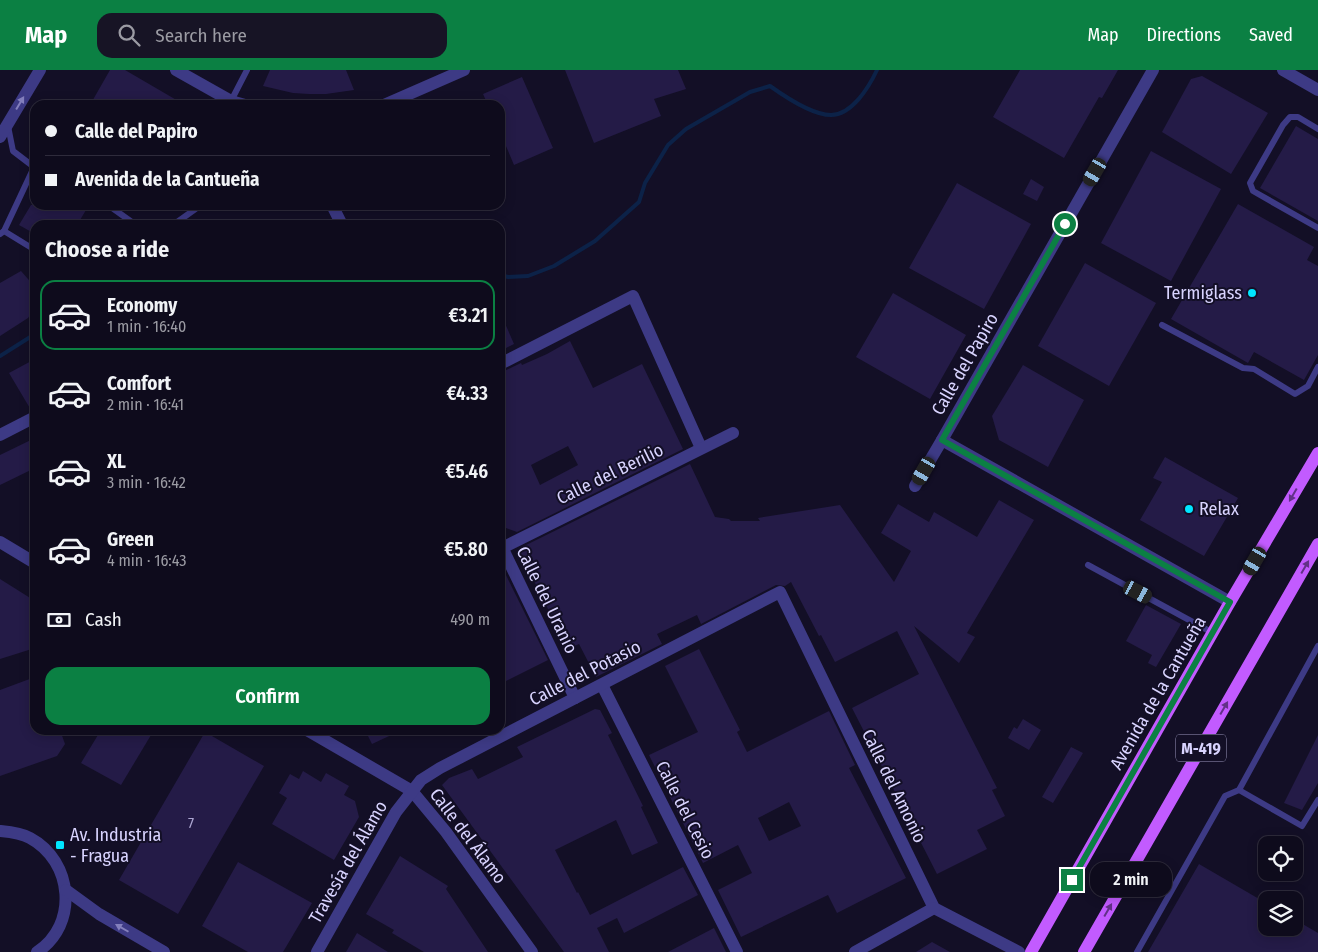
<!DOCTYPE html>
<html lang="en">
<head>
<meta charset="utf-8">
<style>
	:root { --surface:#0e0b1c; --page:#171425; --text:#f1f3f6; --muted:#9b9ba3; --line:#2e2b3b; --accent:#0b8043 }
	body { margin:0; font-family:"Fira Sans Condensed",sans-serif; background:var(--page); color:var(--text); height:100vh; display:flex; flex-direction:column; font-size:19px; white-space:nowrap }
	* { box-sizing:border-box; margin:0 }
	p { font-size:16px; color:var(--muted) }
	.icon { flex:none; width:28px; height:28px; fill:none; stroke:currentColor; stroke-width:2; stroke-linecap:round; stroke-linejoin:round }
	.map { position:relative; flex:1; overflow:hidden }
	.drawer { position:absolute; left:30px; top:150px; width:475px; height:515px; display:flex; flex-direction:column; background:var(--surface); border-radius:15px; box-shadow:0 2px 12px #0003,0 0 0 1px var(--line) }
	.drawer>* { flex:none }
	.guide { position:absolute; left:30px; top:30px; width:475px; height:110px; border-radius:15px; box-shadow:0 2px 12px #0003,0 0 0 1px var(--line); display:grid; align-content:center; height:110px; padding:0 15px; background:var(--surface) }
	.controls { position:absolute; left:1258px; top:766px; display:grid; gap:10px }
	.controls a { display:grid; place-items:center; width:45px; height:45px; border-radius:10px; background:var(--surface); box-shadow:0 2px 12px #0003,0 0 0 1px var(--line); font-size:25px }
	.end { position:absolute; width:22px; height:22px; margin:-11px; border:6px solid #0b8043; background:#fff; box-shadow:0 0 0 2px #fff }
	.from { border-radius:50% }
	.bubble { position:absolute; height:35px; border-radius:15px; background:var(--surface); box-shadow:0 2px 12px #0003,0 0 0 1px var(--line); font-size:16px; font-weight:600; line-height:35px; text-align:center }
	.car { position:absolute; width:15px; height:30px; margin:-15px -8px; border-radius:6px; box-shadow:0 0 4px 1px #0007; background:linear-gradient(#222 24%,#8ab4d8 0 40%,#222 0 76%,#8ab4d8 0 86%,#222 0) }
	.guide b { display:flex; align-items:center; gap:18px; height:48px; font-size:19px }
	.guide b+b { border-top:1px solid var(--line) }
	.guide i { width:12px; height:12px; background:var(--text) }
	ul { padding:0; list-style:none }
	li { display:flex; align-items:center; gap:15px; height:70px; margin:0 10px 8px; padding:0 5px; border:2px solid transparent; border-radius:15px }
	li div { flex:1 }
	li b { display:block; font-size:19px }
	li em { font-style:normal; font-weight:600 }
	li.selected { border-color:var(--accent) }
	li>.icon { width:45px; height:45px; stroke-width:1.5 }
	h2 { padding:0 15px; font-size:22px; line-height:60px }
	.pay { display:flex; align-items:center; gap:12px; height:55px; padding:0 15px; font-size:19px }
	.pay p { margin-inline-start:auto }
	.primary-button { display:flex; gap:10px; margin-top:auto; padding:10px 15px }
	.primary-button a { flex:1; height:58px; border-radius:15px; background:var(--accent); color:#fff; font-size:20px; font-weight:600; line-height:58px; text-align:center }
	header { display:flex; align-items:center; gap:30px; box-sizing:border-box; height:70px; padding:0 25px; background:var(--accent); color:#fff }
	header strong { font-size:24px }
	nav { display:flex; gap:28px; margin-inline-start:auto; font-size:18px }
	.search { width:350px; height:45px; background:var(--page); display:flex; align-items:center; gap:12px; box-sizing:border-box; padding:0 18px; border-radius:15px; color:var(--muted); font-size:19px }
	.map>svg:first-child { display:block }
</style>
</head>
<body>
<header>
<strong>Map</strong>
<div class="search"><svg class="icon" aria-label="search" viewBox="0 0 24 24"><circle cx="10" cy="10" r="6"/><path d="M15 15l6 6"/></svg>Search here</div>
<nav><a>Map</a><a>Directions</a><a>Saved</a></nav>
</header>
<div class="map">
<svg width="1318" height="882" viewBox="0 0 1318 882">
	<rect width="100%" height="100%" fill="#130f26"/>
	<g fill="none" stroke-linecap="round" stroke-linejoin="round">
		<g stroke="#0c2248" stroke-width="4">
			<path d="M 289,155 L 299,152"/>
			<path d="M 500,205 L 508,207 L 528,206 L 554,196 L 595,171 L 639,132 L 645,113 L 668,75 L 686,59 L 750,22 L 770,16 C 784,26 813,45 831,45 C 852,45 869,17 877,0"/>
			<path d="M 0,286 L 35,264"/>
		</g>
	</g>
	<g fill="#241b47" fill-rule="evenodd">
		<path d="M 110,0 L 125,0 L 185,35 L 90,35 Z"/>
		<path d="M 270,0 L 346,0 L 354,20 L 326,24 L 309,24 L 293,23 L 263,16 Z"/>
		<path d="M 565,0 L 678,0 L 686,19 L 654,29 L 661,46 L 594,73 Z"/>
		<path d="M 1020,0 L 1118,0 L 1102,28 L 1099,27 L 1064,88 L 993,47 Z"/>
		<path d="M 1202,6 L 1268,43 L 1231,104 L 1162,62 L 1191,9 Z"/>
		<path d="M 522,7 L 553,78 L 514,95 L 500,62 L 500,35 L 488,35 L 483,24 Z"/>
		<path d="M 1296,56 L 1318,69 L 1318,151 L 1260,118 Z"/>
		<path d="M 1151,81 L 1221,119 L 1171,211 L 1101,173 Z"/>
		<path d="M 1031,109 L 1044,117 L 1037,131 L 1023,124 Z"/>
		<path d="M 957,113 L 1031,154 L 984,239 L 909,198 Z"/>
		<path d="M 1238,134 L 1314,177 L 1307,190 L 1318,196 L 1318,285 L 1304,310 L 1254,282 L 1248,293 L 1171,249 Z"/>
		<path d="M 31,135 L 89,135 L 77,155 L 35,155 L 35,164 L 19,155 Z"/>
		<path d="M 1085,193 L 1156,233 L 1109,316 L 1038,276 Z"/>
		<path d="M 21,201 L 35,217 L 35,238 L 28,248 L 0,266 L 0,213 Z"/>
		<path d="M 893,223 L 966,265 L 930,329 L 856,287 Z"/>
		<path d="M 500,242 L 514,274 L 500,281 Z"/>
		<path d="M 570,271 L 593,318 L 642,294 L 683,379 L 517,462 L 506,458 L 500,447 L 500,303 L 521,293 L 522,295 L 547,284 ZM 568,376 L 578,395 L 540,415 L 531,395 Z"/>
		<path d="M 35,289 L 35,339 L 31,340 L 9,303 Z"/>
		<path d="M 1023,295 L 1084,330 L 1048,397 L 999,370 L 992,346 Z"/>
		<path d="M 35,368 L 35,398 L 0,415 L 0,385 Z"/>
		<path d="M 1165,387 L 1238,428 L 1204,486 L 1140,450 L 1162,412 L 1153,408 Z"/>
		<path d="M 690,394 L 715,447 L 729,449 L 731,451 L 760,451 L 758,448 L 840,435 L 894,512 L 911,481 L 881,463 L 898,434 L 929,452 L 934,442 L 977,467 L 999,430 L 1034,450 L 967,563 L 975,567 L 959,593 L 914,556 L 997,718 L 992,720 L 1005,746 L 977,760 L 987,779 L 937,804 L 852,638 L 919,604 L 897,561 L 835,592 L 821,565 L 819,566 L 791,512 L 785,516 L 776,515 L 701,554 L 697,545 L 657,564 L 662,574 L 596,607 L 579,574 L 568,579 L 518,479 Z"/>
		<path d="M 500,493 L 548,590 L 500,614 Z"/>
		<path d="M 0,509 L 35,531 L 35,578 L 0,589 Z"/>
		<path d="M 1146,535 L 1181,554 L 1156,597 L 1148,593 L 1152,585 L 1126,571 Z"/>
		<path d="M 699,579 L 740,660 L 737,662 L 747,682 L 829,641 L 855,695 L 849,698 L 906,808 L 837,843 L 828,825 L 741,867 L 718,820 L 752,803 L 738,775 L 703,793 L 649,685 L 698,662 L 665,596 ZM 789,732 L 801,756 L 769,771 L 758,748 Z"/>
		<path d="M 35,607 L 35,660 L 60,660 L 65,674 L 57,686 L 0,706 L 0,620 Z"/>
		<path d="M 595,639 L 600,640 L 612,663 L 608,665 L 643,736 L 641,737 L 658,773 L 632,785 L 616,750 L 555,780 L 577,823 L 578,822 L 590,845 L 683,797 L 698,825 L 624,863 L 617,848 L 597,858 L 609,882 L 564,882 L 442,715 L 449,708 L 472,699 L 478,709 L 523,687 L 517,677 Z"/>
		<path d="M 1023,649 L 1041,660 L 1029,680 L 1008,668 L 1014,657 L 1017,659 Z"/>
		<path d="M 101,660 L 154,660 L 121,715 L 81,693 Z"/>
		<path d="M 365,660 L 402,660 L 372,674 Z"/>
		<path d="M 205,662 L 264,696 L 178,844 L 119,810 Z"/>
		<path d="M 1318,665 L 1318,713 L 1302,740 L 1284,733 Z"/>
		<path d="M 1071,677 L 1083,683 L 1053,733 L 1042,727 Z"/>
		<path d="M 303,701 L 321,712 L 326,703 L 349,716 L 344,725 L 355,731 L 359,747 L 334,790 L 272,754 L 287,728 L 279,723 L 290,704 L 299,709 Z"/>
		<path d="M 400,786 L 448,816 L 446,819 L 488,882 L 424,882 L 392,863 L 394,860 L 366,844 Z"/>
		<path d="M 238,792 L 312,833 L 283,882 L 248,882 L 202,856 Z"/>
		<path d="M 1199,794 L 1266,833 L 1266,858 L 1294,858 L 1294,849 L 1318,863 L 1318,882 L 1148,882 Z"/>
		<path d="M 714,858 L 726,882 L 668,882 Z"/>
		<path d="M 357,863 L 388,882 L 346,882 Z"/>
		<path d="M 932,872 L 950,882 L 916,882 Z"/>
	</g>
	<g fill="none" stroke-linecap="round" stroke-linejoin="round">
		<g stroke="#3d3a85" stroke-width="6">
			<path d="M 231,31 L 247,0"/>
			<path d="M 1318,59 L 1298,47 L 1290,47 L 1283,55 L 1250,113 L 1253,121 L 1318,158"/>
			<path d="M 108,135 L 136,155"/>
			<path d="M 173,155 L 201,135"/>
			<path d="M 4,161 L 35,180"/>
			<path d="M 0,164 L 4,161 L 34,97 L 13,81 L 8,56"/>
			<path d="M 1162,255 L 1243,298 L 1254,299 L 1295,324 L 1308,316 L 1318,297"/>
			<path d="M 1088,495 L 1213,563"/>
			<path d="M 1239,720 L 1302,756 L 1318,730"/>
			<path d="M 1137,882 L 1225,726 L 1239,720 L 1318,576"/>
		</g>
		<g stroke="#3d3a85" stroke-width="12">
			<path d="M 176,0 L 231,31 L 245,35"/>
			<path d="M 1153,0 L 942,370 L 1230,532"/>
			<path d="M 1283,0 L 1318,20"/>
			<path d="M 384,35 L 464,0"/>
			<path d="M 0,67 L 40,0"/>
			<path d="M 332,135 L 342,155"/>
			<path d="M 500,294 L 633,226 L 701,378"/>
			<path d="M 0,365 L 35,347"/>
			<path d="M 915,416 L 942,370"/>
			<path d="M 0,472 L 35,493"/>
			<path d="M 500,473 L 575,628"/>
			<path d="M 502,478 L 733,363"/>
			<path d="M 602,615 L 737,882"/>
			<path d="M 307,660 L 412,721 L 446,762 L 532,882"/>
			<path d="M 317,882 L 396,742 L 421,710 L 440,698 L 780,522 L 934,838 L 1019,882"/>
			<path d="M 855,882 L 934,838"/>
		</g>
		<g stroke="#3d3a85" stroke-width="12">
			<path d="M 0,761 C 10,762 21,763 30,768 C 73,791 79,855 37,882"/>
			<path d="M 66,820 L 99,844 L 164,882"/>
		</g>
		<g stroke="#c25bff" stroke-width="12">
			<path d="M 1031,882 L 1230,532 L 1318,383"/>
			<path d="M 1084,882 L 1318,474"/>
		</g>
	</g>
	<defs><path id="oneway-solid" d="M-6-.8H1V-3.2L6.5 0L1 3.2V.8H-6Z" transform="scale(1.25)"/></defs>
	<g fill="#837fbc">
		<use href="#oneway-solid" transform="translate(20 33) rotate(-59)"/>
		<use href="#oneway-solid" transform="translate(122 858) rotate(-150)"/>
	</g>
	<g fill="#623188">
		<use href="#oneway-solid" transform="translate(1293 425) rotate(120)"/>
		<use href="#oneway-solid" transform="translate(1305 497) rotate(-60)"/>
		<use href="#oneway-solid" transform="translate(1224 638) rotate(-60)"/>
		<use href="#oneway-solid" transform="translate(1108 840) rotate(-60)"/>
	</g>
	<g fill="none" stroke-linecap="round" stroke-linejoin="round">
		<path stroke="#0b8043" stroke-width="6" d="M 1065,154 L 942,370 L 1230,532 L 1072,810"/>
	</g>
	<g fill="#00e5ff" stroke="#130f26" stroke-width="2">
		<circle cx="1252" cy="223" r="5"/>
		<circle cx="1189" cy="439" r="5"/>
		<rect x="55" y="770" width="10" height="10" rx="2.5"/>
	</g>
	<g text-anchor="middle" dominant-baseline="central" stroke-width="4" stroke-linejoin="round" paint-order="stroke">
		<g font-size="15" fill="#aca6d1">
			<text x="191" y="753">7</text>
		</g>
		<rect fill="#130f26" stroke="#9e99be" stroke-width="1" x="1176" y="664.5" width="50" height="27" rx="4"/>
		<g font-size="16" font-weight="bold" fill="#d9d4ff">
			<text x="1201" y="678">M-419</text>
		</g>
		<g font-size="18" fill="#d9d4ff" stroke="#130f26" text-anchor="start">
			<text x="1242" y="223" text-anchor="end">Termiglass</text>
			<text x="1199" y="439">Relax</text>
			<text x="70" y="765">Av. Industria<tspan x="70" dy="21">- Fragua</tspan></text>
		</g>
		<g font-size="18" fill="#d9d4ff" stroke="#130f26">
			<text transform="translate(965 294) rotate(-60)">Calle del Papiro</text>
			<text transform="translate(610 404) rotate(-26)">Calle del Berilio</text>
			<text transform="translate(547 530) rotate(64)">Calle del Uranio</text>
			<text transform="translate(585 603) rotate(-27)">Calle del Potasio</text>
			<text transform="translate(1158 623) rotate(-60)">Avenida de la Cantueña</text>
			<text transform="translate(894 716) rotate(64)">Calle del Amonio</text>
			<text transform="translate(685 740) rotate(63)">Calle del Cesio</text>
			<text transform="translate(468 766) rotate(53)">Calle del Álamo</text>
			<text transform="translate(348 792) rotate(-60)">Travesía del Álamo</text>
		</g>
	</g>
</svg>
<div class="controls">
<a><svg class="icon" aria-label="locate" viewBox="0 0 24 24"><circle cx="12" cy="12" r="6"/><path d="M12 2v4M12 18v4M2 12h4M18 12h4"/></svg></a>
<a><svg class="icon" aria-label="layers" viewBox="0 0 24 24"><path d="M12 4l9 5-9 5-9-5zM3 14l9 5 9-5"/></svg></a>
</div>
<i class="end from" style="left:1065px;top:154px"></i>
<i class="end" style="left:1072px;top:810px"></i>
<div class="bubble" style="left:1090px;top:792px;width:82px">2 min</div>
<i class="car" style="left:1095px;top:102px;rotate:210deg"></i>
<i class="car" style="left:924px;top:401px;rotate:210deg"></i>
<i class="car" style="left:1255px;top:491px;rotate:210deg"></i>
<i class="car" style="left:1138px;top:522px;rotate:118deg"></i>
<div class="guide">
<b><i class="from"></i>Calle del Papiro</b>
<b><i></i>Avenida de la Cantueña</b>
</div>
<section class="drawer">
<h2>Choose a ride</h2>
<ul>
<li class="selected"><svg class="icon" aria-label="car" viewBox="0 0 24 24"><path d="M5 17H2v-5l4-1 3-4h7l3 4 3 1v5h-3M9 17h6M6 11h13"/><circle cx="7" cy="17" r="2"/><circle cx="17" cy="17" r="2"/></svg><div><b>Economy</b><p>1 min · 16:40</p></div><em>€3.21</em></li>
<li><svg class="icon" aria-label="car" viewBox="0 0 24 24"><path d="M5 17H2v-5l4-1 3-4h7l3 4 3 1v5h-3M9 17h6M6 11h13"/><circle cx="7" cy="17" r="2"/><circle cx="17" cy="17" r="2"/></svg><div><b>Comfort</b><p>2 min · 16:41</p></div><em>€4.33</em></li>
<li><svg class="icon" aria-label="car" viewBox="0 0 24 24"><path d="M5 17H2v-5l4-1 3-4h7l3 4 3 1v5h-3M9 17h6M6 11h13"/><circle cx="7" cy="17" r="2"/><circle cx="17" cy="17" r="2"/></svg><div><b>XL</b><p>3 min · 16:42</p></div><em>€5.46</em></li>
<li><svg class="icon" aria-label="car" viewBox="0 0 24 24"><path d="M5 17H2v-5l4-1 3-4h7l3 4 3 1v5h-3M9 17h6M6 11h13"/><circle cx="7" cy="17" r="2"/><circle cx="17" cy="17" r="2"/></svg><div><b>Green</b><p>4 min · 16:43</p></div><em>€5.80</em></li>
</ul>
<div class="pay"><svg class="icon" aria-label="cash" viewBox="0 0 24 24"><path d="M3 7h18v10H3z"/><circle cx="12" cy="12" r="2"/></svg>Cash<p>490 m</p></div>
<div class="primary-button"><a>Confirm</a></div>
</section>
</div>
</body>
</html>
